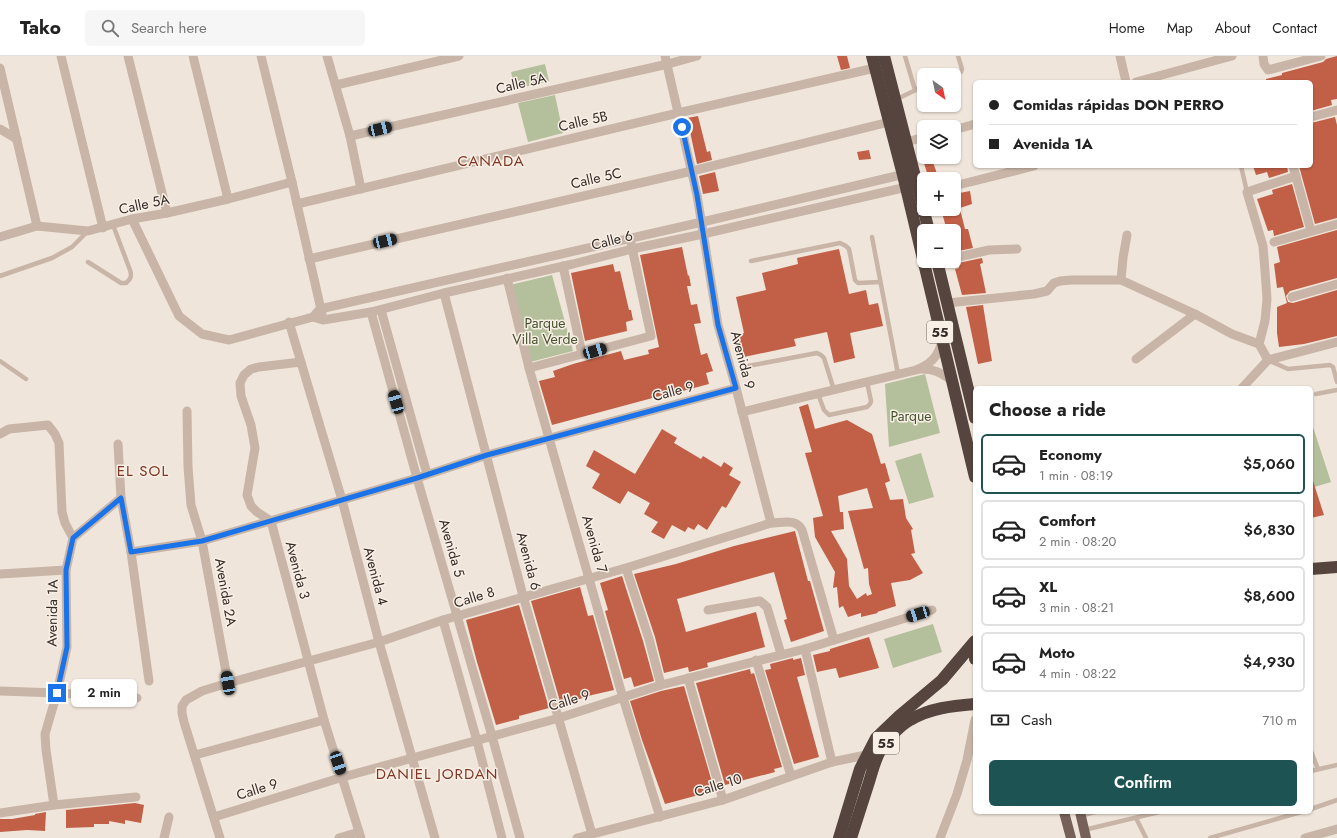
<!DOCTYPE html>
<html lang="en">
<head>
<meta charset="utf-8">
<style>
	:root { --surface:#fff; --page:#f6f6f6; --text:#222; --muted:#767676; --line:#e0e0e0; --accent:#1e5354 }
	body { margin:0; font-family:Jost,sans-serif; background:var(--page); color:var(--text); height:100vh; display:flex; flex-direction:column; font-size:15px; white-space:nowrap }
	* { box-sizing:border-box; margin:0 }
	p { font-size:13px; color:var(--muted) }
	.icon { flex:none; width:22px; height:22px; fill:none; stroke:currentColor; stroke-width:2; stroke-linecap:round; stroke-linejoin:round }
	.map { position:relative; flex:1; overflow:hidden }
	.panel { position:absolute; left:973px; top:330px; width:340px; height:428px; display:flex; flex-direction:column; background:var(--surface); border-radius:6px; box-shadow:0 1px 3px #0004 }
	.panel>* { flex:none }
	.hud { position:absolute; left:973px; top:24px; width:340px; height:88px; border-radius:6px; box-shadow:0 1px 3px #0004; display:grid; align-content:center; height:88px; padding:0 16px; background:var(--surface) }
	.needle { width:26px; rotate:147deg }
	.fabs { position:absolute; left:917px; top:12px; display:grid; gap:8px }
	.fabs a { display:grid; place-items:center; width:44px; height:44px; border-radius:6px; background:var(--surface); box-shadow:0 1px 3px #0004; font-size:20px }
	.end { position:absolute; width:18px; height:18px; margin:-9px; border:5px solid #1a73e8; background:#fff; box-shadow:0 0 0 2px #fff }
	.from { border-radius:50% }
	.bubble { position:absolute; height:28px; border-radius:6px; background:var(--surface); box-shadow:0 1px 3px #0004; font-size:13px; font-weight:600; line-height:28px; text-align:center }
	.car { position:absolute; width:12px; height:24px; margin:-12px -6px; border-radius:5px; box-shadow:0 0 3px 1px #0007; background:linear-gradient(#222 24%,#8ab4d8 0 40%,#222 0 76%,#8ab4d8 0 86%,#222 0) }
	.hud b { display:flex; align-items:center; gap:14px; height:38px; font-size:15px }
	.hud b+b { border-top:1px solid var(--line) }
	.hud i { width:10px; height:10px; background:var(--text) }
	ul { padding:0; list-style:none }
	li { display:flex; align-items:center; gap:12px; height:60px; margin:0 8px 6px; padding:0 8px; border:2px solid var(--line); border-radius:6px }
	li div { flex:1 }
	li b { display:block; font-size:15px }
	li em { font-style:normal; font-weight:600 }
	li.on { border-color:var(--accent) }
	li>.icon { width:36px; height:36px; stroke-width:1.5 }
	h2 { padding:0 16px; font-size:18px; line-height:48px }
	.pay { display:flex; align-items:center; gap:10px; height:44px; padding:0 16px; font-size:15px }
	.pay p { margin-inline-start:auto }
	.cta { display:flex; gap:8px; margin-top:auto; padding:8px 16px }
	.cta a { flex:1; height:46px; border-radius:6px; background:var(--accent); color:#fff; font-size:16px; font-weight:600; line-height:46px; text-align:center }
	header { display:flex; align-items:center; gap:24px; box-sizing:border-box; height:56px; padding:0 20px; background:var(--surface); border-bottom:1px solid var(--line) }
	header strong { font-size:19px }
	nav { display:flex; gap:22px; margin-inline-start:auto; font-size:14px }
	.search { width:280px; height:36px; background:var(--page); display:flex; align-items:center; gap:10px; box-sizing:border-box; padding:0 14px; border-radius:6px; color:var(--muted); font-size:15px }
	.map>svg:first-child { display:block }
</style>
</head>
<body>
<header>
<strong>Tako</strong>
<div class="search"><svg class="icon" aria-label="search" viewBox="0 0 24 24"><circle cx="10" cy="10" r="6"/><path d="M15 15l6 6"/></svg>Search here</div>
<nav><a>Home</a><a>Map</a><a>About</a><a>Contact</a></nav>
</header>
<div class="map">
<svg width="1337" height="782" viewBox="0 0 1337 782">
	<rect width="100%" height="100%" fill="#f0e5da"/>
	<g fill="#b4bf9b">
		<path d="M 545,8 L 549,25 L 515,33 L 511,16 Z"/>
		<path d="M 555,39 L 563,77 L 528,86 L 518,47 Z"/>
		<path d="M 552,219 L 573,295 L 530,306 L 510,229 Z"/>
		<path d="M 925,318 L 940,377 L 889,391 L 885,328 Z"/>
		<path d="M 1311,365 L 1331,426 L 1311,432 Z"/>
		<path d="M 921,397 L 934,441 L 909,448 L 895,405 Z"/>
		<path d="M 933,568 L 942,596 L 893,612 L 884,583 Z"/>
	</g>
	<g fill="#c16047" fill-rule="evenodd">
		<path d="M 837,0 L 847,0 L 850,12 L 841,14 Z"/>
		<path d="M 1337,0 L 1337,43 L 1331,44 L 1332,49 L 1311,55 L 1311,26 L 1266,26 L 1266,23 L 1282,19 L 1282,17 L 1323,6 L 1326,3 Z"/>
		<path d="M 698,60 L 707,96 L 710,95 L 712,104 L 697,108 L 687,62 Z"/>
		<path d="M 1335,61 L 1337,69 L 1337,162 L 1315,168 L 1299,110 L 1311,110 L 1311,67 Z"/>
		<path d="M 869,94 L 871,103 L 859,104 L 857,96 Z"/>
		<path d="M 922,101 L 931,101 L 939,123 L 929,123 Z"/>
		<path d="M 1253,110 L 1287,110 L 1288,116 L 1269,122 L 1267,116 L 1256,119 Z"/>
		<path d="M 715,116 L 719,135 L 703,138 L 699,120 Z"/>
		<path d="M 1292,128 L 1304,171 L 1274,180 L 1273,174 L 1268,175 L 1257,143 L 1273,138 L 1272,134 Z"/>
		<path d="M 970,135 L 972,148 L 957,153 L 960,153 L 965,173 L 968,173 L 973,192 L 954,196 L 954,175 L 947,175 L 941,153 L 954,153 L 954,138 Z"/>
		<path d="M 1337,174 L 1337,222 L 1290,235 L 1286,240 L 1288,246 L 1293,247 L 1337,234 L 1337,280 L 1304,288 L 1279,291 L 1277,277 L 1277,251 L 1287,247 L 1283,231 L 1277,232 L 1274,208 L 1280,206 L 1277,191 Z"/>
		<path d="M 682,191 L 688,220 L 689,219 L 691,230 L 687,230 L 691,249 L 697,248 L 701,267 L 694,268 L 701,299 L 707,297 L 713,315 L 706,317 L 709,328 L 660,341 L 660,340 L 552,369 L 539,325 L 555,321 L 553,315 L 573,308 L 621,295 L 624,304 L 649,298 L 648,294 L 659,291 L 640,199 Z"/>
		<path d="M 839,193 L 849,238 L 866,234 L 869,249 L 878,247 L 883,270 L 850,277 L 855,302 L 834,307 L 827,276 L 794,283 L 796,290 L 739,302 L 734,279 L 744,277 L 736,241 L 766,234 L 762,217 L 798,208 L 797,202 Z"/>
		<path d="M 982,202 L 983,207 L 980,208 L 986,237 L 962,239 L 955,213 L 959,212 L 958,207 Z"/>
		<path d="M 613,208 L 615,216 L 620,215 L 629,254 L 631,254 L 633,264 L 626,266 L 627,275 L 585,285 L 571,217 Z"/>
		<path d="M 983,249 L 992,305 L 978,308 L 966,251 Z"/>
		<path d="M 808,348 L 815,373 L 847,364 L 872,378 L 881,408 L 885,407 L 890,425 L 885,427 L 890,444 L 903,443 L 906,462 L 913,473 L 911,474 L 915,497 L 911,498 L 923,517 L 910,524 L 891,527 L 896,550 L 877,556 L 878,557 L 861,561 L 861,557 L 848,561 L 843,550 L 839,552 L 837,531 L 833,532 L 835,516 L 815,481 L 813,462 L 823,460 L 805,397 L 812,396 L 799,351 ZM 867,432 L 873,452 L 848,455 L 864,513 L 868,512 L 869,528 L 872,538 L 867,540 L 866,537 L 857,543 L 849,530 L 847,503 L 831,475 L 844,473 L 843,456 L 840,456 L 838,440 Z"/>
		<path d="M 662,373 L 677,382 L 674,387 L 701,403 L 703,400 L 721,411 L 724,406 L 733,412 L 729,419 L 741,426 L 726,452 L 722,450 L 707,474 L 698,468 L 694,474 L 688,471 L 685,476 L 672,469 L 664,483 L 651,476 L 658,466 L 644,458 L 650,447 L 628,435 L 620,448 L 592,432 L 600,418 L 586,410 L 594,394 L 635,418 Z"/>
		<path d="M 1311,425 L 1313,425 L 1324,459 L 1311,462 Z"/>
		<path d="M 795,475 L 808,525 L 810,525 L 824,575 L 791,586 L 784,564 L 787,563 L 774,516 L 677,543 L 686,576 L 756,556 L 765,591 L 707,607 L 708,611 L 689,616 L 688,611 L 664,617 L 655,581 L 634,518 L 676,508 L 734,490 Z"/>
		<path d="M 622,520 L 643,585 L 654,625 L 634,631 L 631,621 L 624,623 L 605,555 L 608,554 L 600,527 Z"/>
		<path d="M 580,531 L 588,560 L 593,559 L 614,634 L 592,639 L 561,649 L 531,545 Z"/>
		<path d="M 519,549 L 549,652 L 519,660 L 519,663 L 496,669 L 477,606 L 466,564 Z"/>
		<path d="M 869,581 L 879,612 L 839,622 L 836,612 L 817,616 L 813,599 L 830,595 L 830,593 Z"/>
		<path d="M 793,602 L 793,604 L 801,602 L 805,619 L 797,621 L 819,701 L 794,708 L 765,614 L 771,613 L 770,608 Z"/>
		<path d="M 750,613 L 751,618 L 754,617 L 782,711 L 774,713 L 775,716 L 725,729 L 696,627 Z"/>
		<path d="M 684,630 L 714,733 L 709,734 L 710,736 L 665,748 L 642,684 L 630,645 L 661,635 Z"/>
		<path d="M 135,747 L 144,749 L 141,767 L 125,764 L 125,768 L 109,765 L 109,768 L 94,768 L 94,771 L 66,772 L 66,754 Z"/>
		<path d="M 46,756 L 45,775 L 27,774 L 0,776 L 0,763 L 12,763 L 35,759 L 35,758 Z"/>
	</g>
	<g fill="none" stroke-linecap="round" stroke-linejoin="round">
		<g stroke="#c8b5a7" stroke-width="4.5">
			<path d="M 905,0 L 915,34"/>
			<path d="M 953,19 L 961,16 L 962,13 L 958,0"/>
			<path d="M 895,44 L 924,30"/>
			<path d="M 1241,110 L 1247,136"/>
			<path d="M 872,181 L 898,318"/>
			<path d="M 751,205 L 840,187 L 846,190 L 849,193 L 855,224 L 858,227 L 880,226"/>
			<path d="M 88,206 L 121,227 L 126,227 C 131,223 132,220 130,214 L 113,169"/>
			<path d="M 0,220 L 52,202 L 72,191 L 88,175"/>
			<path d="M 0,305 L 26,323"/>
			<path d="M 1270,305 L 1288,313 L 1330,309 L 1333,311 L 1337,326"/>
			<path d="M 748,310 L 817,297 L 821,299 L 824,302 L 834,334"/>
			<path d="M 818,338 L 824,354 L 829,359 L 867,351 L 870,348 L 871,345 L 867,326"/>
			<path d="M 1316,338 L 1337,334"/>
			<path d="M 1311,695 L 1318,713"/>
			<path d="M 1311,715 L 1337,709"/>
			<path d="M 1311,753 L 1337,744"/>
			<path d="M 1080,760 L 1095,756"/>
			<path d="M 1136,762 L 1146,782"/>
			<path d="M 1084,774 L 1159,756"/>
			<path d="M 1210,782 L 1301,756"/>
		</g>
		<g stroke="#c8b5a7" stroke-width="9">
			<path d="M 61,0 L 103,172"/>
			<path d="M 128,0 L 167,157"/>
			<path d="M 193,0 L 228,143"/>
			<path d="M 261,0 L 292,126 L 322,258"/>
			<path d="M 327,0 L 350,80 L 361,133"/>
			<path d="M 665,0 L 697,139 L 718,269 L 736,332 L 771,467"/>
			<path d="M 1120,0 L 1126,26"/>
			<path d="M 1263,0 L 1264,8 L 1268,14 L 1321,0"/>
			<path d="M 0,12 L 37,170"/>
			<path d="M 1136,26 L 1232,0"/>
			<path d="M 336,29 L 459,0"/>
			<path d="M 1311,61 L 1337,54"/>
			<path d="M 0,73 L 17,83"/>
			<path d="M 954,74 L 975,68"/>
			<path d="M 350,80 L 668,8 L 697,0"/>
			<path d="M 907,86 L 924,81"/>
			<path d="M 1293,110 L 1311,175"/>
			<path d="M 954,130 L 1034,110"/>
			<path d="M 297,148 L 678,57 L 875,12"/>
			<path d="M 132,163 L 179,260 L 202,278 L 229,284 L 313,261 L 323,264 L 371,256 L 444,237 L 573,208 L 632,193 L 703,178 L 911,130"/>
			<path d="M 0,181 L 37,170 L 88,175 L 132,163 L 167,157 L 228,143 L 292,126"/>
			<path d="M 1274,186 L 1337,168"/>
			<path d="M 954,202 L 989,194 L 1017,193"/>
			<path d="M 309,203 L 692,115 L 889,66"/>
			<path d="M 563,210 L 582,298"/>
			<path d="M 507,222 L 529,312 L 623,642 L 660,761"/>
			<path d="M 1121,224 L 1123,202 L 1127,179"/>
			<path d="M 444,237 L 523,540 L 592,778"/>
			<path d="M 1292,241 L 1337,228"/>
			<path d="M 947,247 L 1034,238 L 1047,235 L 1054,227 L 1060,225 L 1071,224 L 1121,224 L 1195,258 L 1232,278 L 1259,288"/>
			<path d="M 381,254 L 427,418"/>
			<path d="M 371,256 L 417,422 L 492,680 L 520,782"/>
			<path d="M 313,261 L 320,253 L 702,166 L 909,117"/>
			<path d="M 289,266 L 342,444 L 379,586 L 435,782"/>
			<path d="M 1136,303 L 1195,258"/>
			<path d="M 1268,304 L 1259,288 L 1265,265 L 1267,243 L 1265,215 L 1263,190 L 1247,136 L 1296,120"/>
			<path d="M 301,306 L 259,311 L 251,313 L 244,319 L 240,327 L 241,340 L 251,369 L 255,392 L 247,439 L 251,450 L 257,456 L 271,465 L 324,664 L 361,782"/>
			<path d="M 529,312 L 651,280 L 631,187"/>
			<path d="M 919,313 C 933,312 942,317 952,325"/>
			<path d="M 1242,332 L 1268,304 L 1337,286"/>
			<path d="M 187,355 L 188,411 L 191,449 L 202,485 L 228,627"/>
			<path d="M 742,356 L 916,314 C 931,308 938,301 942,285"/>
			<path d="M 0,378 L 9,373 L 48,369 L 55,378 L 59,387 L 62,456 L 65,467 L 73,482 L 66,514 L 67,591 L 57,637 L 45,678 L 46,694 L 54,749"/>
			<path d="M 118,388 L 121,442 L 131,496 L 149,625"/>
			<path d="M 73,482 L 121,442"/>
			<path d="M 131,496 L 202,485 L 417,422 L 487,399 L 736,332"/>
			<path d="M 626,512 L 649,583 L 661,629"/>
			<path d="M 0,518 L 66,514"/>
			<path d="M 708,554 L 760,545 L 767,551 L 781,598"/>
			<path d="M 443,564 L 477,685 L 502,782"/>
			<path d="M 805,593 L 832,706"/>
			<path d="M 756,604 L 791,720"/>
			<path d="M 688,622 L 723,744"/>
			<path d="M 0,635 L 57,637 L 137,642"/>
			<path d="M 195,699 L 324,664"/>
			<path d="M 0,757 L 54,749 L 136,741"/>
			<path d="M 214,761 L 343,721 L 559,662 L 661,629 L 805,593 L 932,554"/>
			<path d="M 164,782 L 169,761"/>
			<path d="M 220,782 L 184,666 L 182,657 L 182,650 L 186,644 L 202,635 L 228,627 L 379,586 L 443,564 L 626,512 L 771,467 C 782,467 796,462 802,474 L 834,584"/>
			<path d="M 339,782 L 359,776"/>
			<path d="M 577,782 L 723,744 L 832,706 L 866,699"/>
			<path d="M 940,782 L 957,738 L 967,704 L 975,664"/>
			<path d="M 1305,782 L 1337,773"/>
		</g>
		<g stroke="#766159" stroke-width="10">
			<path d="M 1064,756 L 1071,782"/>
			<path d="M 1080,756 L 1086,782"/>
		</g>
		<g stroke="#55453e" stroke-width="12">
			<path d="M 872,0 L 903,119 L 975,421"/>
			<path d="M 884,0 L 929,175"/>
			<path d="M 937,205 L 975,362"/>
			<path d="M 1311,513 L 1337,511"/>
			<path d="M 975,589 L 975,603"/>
			<path d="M 839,782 L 860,713 L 876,682 L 899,660 L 942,624 L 975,585"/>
			<path d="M 851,782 C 857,763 863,745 869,726 C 872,716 875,704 880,695 C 887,684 899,670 910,664 C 930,652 952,650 975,648"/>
		</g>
	</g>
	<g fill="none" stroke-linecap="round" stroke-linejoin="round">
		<path stroke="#1a73e8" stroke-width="5" d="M 57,637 L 67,591 L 66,514 L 73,482 L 121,442 L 131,496 L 202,485 L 417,422 L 487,399 L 736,332 L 718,269 L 697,139 L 682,71"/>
	</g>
	<g text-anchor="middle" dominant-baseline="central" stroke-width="3" stroke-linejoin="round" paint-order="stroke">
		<g fill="#f8efe6" stroke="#706660" stroke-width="1">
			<rect x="927" y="265" width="26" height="22" rx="3"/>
			<rect x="873" y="676" width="26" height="22" rx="3"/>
		</g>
		<g font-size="13" font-weight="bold" fill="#352b27">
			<text x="940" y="276">55</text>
			<text x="886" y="687">55</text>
		</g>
		<g font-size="14" fill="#352b27" stroke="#f8efe6">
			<text transform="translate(521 27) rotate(-13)">Calle 5A</text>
			<text transform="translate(583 65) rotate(-13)">Calle 5B</text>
			<text transform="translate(596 122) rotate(-13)">Calle 5C</text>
			<text transform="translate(144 148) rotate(-12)">Calle 5A</text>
			<text transform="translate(612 184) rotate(-14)">Calle 6</text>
			<text transform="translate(743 304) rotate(75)">Avenida 9</text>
			<text transform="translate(673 335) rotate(-15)">Calle 9</text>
			<text transform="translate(595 488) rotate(74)">Avenida 7</text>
			<text transform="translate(452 492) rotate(74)">Avenida 5</text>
			<text transform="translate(529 505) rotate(75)">Avenida 6</text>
			<text transform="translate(298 514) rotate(75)">Avenida 3</text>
			<text transform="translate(376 520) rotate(75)">Avenida 4</text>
			<text transform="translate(226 536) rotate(80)">Avenida 2A</text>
			<text transform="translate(474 541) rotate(-17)">Calle 8</text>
			<text transform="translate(52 557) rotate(-89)">Avenida 1A</text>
			<text transform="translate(569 644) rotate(-17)">Calle 9</text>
			<text transform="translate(718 729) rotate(-17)">Calle 10</text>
			<text transform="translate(257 733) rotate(-17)">Calle 9</text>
		</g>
		<g font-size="14" fill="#45522c" stroke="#f8efe6">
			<text x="545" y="267">Parque<tspan x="545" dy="16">Villa Verde</tspan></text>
			<text x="911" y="360">Parque</text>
		</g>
		<g font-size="15" letter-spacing="1" fill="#803623" stroke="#f8efe6">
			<text x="491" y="105">CANADA</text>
			<text x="143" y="415">EL SOL</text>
			<text x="437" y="718">DANIEL JORDAN</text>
		</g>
	</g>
</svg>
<div class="fabs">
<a><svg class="needle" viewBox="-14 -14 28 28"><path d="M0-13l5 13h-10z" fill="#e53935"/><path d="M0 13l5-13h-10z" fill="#767676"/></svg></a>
<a><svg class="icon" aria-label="layers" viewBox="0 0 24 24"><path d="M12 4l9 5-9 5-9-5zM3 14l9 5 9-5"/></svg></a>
<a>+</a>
<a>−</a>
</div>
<i class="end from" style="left:682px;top:71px"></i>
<i class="end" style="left:57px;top:637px"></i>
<div class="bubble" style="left:71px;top:623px;width:66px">2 min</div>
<i class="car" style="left:380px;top:73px;rotate:77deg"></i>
<i class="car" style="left:385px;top:185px;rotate:77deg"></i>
<i class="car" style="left:595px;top:295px;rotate:74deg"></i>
<i class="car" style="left:396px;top:346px;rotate:344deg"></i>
<i class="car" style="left:918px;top:558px;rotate:253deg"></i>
<i class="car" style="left:228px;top:627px;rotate:350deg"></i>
<i class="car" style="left:338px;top:707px;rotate:162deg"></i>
<div class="hud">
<b><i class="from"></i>Comidas rápidas DON PERRO</b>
<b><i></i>Avenida 1A</b>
</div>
<section class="panel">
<h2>Choose a ride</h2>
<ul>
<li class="on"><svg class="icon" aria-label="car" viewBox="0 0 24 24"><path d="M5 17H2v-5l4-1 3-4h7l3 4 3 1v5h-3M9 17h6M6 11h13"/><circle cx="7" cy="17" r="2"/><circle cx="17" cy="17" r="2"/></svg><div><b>Economy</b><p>1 min · 08:19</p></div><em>$5,060</em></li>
<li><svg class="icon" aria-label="car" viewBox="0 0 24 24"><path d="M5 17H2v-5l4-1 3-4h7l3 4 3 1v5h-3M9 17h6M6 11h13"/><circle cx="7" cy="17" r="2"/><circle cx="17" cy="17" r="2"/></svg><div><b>Comfort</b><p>2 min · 08:20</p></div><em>$6,830</em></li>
<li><svg class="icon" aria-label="car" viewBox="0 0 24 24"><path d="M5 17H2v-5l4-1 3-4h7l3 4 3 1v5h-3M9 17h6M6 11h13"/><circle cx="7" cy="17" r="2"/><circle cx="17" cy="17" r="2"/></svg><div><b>XL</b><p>3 min · 08:21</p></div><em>$8,600</em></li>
<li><svg class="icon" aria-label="car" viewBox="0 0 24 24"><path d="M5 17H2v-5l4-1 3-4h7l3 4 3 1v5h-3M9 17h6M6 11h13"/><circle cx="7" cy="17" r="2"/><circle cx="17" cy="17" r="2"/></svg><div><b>Moto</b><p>4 min · 08:22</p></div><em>$4,930</em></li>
</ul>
<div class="pay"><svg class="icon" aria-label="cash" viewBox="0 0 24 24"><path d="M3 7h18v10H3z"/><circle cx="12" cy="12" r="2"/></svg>Cash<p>710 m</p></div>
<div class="cta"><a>Confirm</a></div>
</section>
</div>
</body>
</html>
